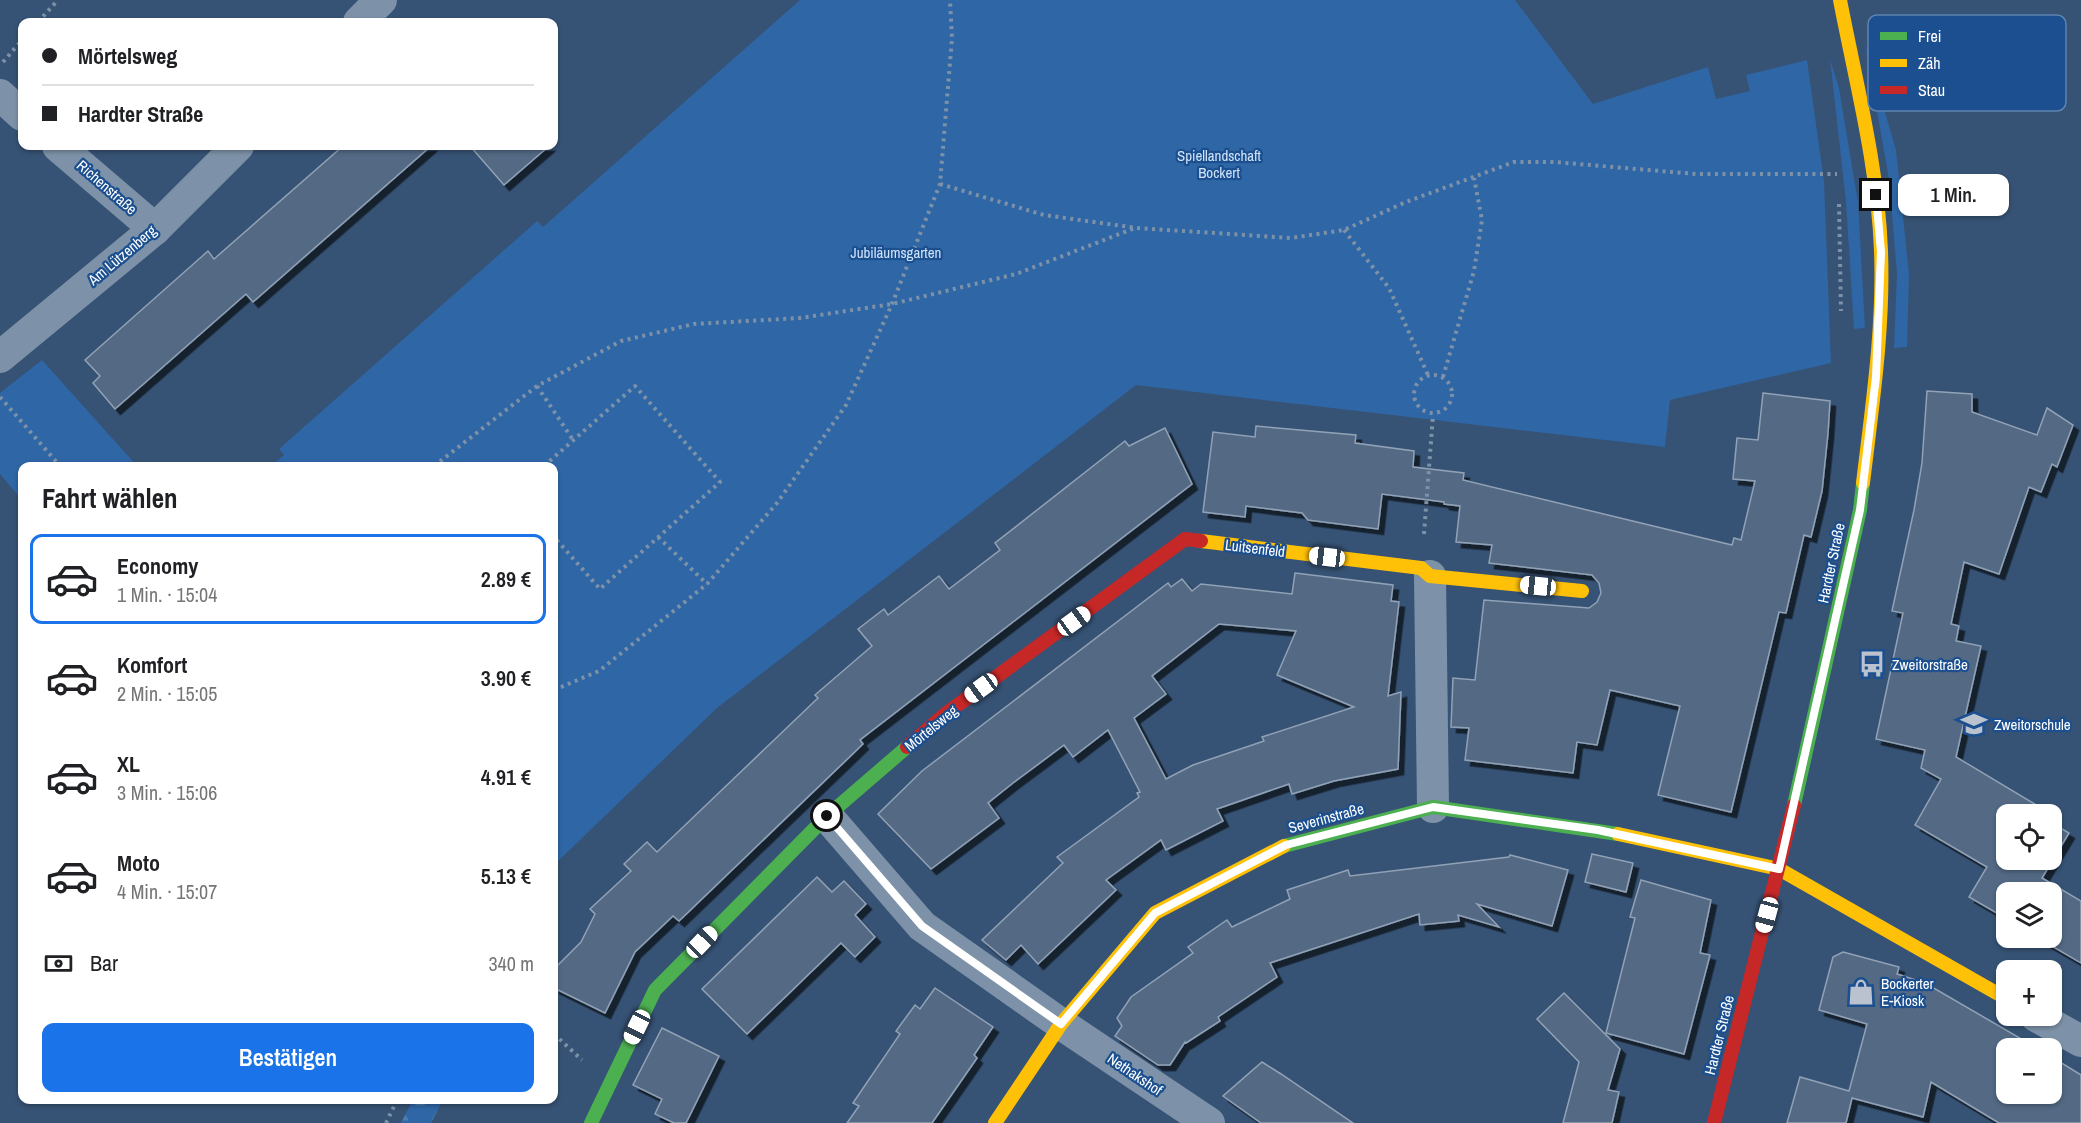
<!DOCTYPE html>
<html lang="de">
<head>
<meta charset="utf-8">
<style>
	:root { --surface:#fff; --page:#f6f6f6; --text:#202124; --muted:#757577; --line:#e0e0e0; --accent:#1a73e8 }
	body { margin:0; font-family:"Archivo Narrow",sans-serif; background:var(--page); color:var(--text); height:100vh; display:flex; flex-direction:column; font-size:22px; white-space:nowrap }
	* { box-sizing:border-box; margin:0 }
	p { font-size:20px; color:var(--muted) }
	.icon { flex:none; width:33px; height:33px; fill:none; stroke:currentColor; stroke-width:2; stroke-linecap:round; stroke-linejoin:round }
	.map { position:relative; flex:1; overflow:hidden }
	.details { position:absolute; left:18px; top:462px; width:540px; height:642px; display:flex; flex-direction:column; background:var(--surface); border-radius:12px; box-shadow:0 2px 4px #0004 }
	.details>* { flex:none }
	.hud { position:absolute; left:18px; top:18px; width:540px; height:132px; border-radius:12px; box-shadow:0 2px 4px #0004; display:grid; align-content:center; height:132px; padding:0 24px; background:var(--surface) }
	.tools { position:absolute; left:1996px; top:804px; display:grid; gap:12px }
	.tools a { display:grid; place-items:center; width:66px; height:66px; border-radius:12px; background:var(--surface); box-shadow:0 2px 4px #0004; font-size:30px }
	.end { position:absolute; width:27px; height:27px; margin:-14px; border:8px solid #fff; background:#111; box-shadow:0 0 0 3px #111 }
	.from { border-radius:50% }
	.bubble { position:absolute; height:42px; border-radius:12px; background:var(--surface); box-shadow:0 2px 4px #0004; font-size:20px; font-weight:600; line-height:42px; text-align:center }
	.car { position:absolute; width:18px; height:36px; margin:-18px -9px; border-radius:8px; box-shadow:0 0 4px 2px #0007; background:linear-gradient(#fff 24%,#345 0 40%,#fff 0 76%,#345 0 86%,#fff 0) }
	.hud b { display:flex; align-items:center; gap:21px; height:57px; font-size:22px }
	.hud b+b { border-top:2px solid var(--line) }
	.hud i { width:15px; height:15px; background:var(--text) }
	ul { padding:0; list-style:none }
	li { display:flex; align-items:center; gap:18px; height:90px; margin:0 12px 9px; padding:0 12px; border:3px solid transparent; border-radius:12px }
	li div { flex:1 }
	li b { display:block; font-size:22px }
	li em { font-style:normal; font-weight:600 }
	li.active { border-color:var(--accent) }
	li>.icon { width:54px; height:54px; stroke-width:1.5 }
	h2 { padding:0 24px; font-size:27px; line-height:72px }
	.pay { display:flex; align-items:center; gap:15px; height:66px; padding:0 24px; font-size:22px }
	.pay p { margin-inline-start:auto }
	.button { display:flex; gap:12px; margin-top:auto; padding:12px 24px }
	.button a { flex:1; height:69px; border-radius:12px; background:var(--accent); color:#fff; font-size:24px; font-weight:600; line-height:69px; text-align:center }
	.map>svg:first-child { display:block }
</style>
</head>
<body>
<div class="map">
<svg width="2081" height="1123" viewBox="0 0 2081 1123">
	<defs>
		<pattern id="forest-firs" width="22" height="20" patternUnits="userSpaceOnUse" patternTransform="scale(1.5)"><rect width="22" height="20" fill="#2f66a5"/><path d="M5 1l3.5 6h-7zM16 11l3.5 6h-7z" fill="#4e7db2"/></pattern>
		<filter id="shadow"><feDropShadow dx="5.5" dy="5.5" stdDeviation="0" flood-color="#0009"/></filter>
	</defs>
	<rect width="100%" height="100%" fill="#365274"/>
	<g fill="#2f66a5">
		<path d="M 800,0 L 1515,0 L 1593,104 L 1708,67 L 1716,99 L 1750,91 L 1746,75 L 1807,60 L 1824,181 L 1831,363 L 1670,400 L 1665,447 L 1136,385 L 717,708 L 554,865 L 554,466 L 271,466 L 284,455 L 279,449 L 537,221 L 543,227 Z"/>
		<path d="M 1865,44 L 1896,150 L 1909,274 L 1907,347 L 1894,348 L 1897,273 L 1889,179 Z"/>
		<path d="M 1830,59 L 1839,88 L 1858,202 L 1865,328 L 1854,329 L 1846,202 Z"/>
		<path d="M 42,360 L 137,466 L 22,466 L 22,500 L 0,474 L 0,393 Z"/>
	</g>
	<path fill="url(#forest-firs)" d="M 413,1100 L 443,1100 L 431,1123 L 401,1123 Z"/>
	<g fill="#526984" stroke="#92a2b6" stroke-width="1.5" fill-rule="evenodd" filter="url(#shadow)">
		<path d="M 343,146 L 431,146 L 253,302 L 246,294 L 115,409 L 93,383 L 100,376 L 85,360 L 208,251 L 214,259 Z"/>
		<path d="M 470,146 L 549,146 L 504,185 Z"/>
		<path d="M 1927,391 L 1972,394 L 1972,412 L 2037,435 L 2047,408 L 2073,425 L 2057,467 L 2052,464 L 2041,492 L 2029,487 L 1999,574 L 1964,562 L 1951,624 L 1959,626 L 1956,641 L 1981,646 L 1956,757 L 2043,809 L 2041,814 L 2007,814 L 2007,860 L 2052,860 L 2052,823 L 2069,833 L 2042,878 L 2081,901 L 2081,963 L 2038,938 L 2052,938 L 2052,892 L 2007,892 L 2007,919 L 1969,897 L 1987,867 L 1915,825 L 1941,779 L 1921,768 L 1925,750 L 1876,739 L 1903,613 L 1892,611 L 1914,510 L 1922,463 Z"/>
		<path d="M 1763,393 L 1830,401 L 1828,433 L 1822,491 L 1811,537 L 1804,535 L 1786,613 L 1779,612 L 1731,812 L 1658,795 L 1680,706 L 1610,690 L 1597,745 L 1577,742 L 1573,773 L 1465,760 L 1469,728 L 1451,727 L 1453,678 L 1475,680 L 1484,600 L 1589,608 L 1597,602 L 1601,593 L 1599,583 L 1592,575 L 1489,563 L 1492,545 L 1456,542 L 1460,506 L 1444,504 L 1444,502 L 1382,494 L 1378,529 L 1308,520 L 1302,513 L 1246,506 L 1245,517 L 1203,512 L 1213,432 L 1255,437 L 1256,426 L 1356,435 L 1355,443 L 1414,451 L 1413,467 L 1464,473 L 1463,480 L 1732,545 L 1734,538 L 1741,540 L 1755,481 L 1733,479 L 1737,438 L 1758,440 Z"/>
		<path d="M 1165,428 L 1192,484 L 860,740 L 863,744 L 679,921 L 673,916 L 635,952 L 605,1013 L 554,988 L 554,969 L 581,942 L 595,914 L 590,909 L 631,871 L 624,864 L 647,842 L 657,852 L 818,698 L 815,695 L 872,646 L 858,629 L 884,609 L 888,615 L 939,576 L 949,589 L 1000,550 L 995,543 L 1125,441 L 1129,446 Z"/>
		<path d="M 1295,573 L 1393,585 L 1391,601 L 1399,602 L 1388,696 L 1401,692 L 1398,769 L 1334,781 L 1292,794 L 1289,784 L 1217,809 L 1223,821 L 1166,850 L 1161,840 L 1106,880 L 1116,890 L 1038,964 L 1021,945 L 1006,960 L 982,940 L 1063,863 L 1057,857 L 1139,797 L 1137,793 L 1140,792 L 1108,730 L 1073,757 L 1064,745 L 1013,783 L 988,803 L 999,818 L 931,869 L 878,814 L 922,771 L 1168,583 L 1171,587 L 1182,579 L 1192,591 L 1201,584 L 1292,594 ZM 1219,624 L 1296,631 L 1277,675 L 1354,707 L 1262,737 L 1264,741 L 1193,765 L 1166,779 L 1134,718 L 1166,694 L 1152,676 Z"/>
		<path d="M 1592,854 L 1633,863 L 1626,892 L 1585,882 Z"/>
		<path d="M 1510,855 L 1568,870 L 1552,926 L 1477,904 L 1499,927 L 1458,915 L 1459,921 L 1420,925 L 1419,914 L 1270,963 L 1277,977 L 1218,1017 L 1220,1021 L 1186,1043 L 1185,1042 L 1170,1065 L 1158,1065 L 1115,1036 L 1122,1026 L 1117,1018 L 1131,997 L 1193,953 L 1188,947 L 1227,920 L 1232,927 L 1290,899 L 1287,890 L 1348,870 L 1350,876 L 1509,857 Z"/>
		<path d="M 817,877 L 832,892 L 844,881 L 866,904 L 855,915 L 875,937 L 855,957 L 841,943 L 747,1034 L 702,989 Z"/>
		<path d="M 1641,880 L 1711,900 L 1700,953 L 1710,955 L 1684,1054 L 1606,1033 L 1635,918 L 1630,917 Z"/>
		<path d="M 1843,952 L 1899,967 L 1897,974 L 1925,983 L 2037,1048 L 2007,1048 L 2007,1094 L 2052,1094 L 2052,1057 L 2081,1075 L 2081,1123 L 1999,1123 L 1931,1082 L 1923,1117 L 1852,1098 L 1846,1123 L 1787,1123 L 1800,1077 L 1849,1091 L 1867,1024 L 1819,1010 L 1833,957 Z"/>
		<path d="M 935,988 L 993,1027 L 974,1055 L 977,1058 L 932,1123 L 847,1123 L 859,1106 L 853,1103 L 900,1034 L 896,1031 L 915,1005 L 920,1009 Z"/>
		<path d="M 1564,993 L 1620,1049 L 1608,1090 L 1619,1092 L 1612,1123 L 1563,1123 L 1579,1062 L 1537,1019 Z"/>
		<path d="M 662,1028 L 719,1056 L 686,1123 L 674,1123 L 655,1114 L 662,1099 L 633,1085 Z"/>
		<path d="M 1262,1062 L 1281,1074 L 1353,1123 L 1261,1123 L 1223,1096 Z"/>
	</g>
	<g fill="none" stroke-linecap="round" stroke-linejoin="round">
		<g stroke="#7d92a8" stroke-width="4" stroke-dasharray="3 4.5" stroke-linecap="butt">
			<path d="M 38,22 L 58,0"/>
			<path d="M 3,62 L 22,40"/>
			<path d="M 940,184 L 1044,215 L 1137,228 L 1291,238 L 1344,230 L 1406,202 L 1514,162 L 1554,162 L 1696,174 L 1837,174"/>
			<path d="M 1839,204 L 1841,311"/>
			<path d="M 1344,230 L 1389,288 L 1428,375"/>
			<circle cx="1433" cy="394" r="19"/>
			<path d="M 1443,377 L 1474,271 L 1482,220 L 1474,178"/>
			<path d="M 537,386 L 573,440"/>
			<path d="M 0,397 L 60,466"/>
			<path d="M 434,466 L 537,386 L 621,341 L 694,324 L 800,318 L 892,304 L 1016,274 L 1135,228"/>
			<path d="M 544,466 L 635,386 L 720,482 L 600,589 L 554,537"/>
			<path d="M 1424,534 L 1433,415"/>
			<path d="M 658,537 L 707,584"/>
			<path d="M 554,690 L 599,671 L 707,584 L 777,503 L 846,405 L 892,304 L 940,184 L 952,38 L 950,0"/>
			<path d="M 554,1034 L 582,1060"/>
			<path d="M 386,1123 L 397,1100"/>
		</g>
		<g stroke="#7d92a8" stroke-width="32">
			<path d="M 359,22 L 381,0"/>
			<path d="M 0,95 L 22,115"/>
			<path d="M 58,146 L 155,229"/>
			<path d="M 0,357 L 155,229 L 238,146"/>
			<path d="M 1430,576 L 1433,807"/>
			<path d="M 827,816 L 922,926 L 1061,1024 L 1209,1123"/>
			<path d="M 2036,1016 L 2081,1041"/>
		</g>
		<g stroke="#4caf50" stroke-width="14">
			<path d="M 1794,805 L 1860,510 L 1863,483"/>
			<path d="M 1284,846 L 1433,807 L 1618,834"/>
			<path d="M 591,1123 L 655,990 L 827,816 L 907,747"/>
		</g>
		<g stroke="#ffc107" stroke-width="14">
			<path d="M 1840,0 C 1856,83 1878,167 1881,251 C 1884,328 1872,407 1863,483"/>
			<path d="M 1201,541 L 1421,568 L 1430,576 L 1582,591"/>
			<path d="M 1618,834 L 1779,869 L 2007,999"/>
			<path d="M 995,1123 L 1061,1024 L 1155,913 L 1284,846"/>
		</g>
		<g stroke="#c62828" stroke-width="14">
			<path d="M 907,747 L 944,715 L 1185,539 L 1201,541"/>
			<path d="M 1714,1123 L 1794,805"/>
		</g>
	</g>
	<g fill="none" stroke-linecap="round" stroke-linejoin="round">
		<path stroke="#fff" stroke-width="8" d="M 827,816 L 922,926 L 1061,1024 L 1155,913 L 1286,845 L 1433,807 L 1598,830 L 1779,869 L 1860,510 L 1876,377 L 1881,252 L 1876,195"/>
	</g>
	<defs>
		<g id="bus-bare" transform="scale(2.07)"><path d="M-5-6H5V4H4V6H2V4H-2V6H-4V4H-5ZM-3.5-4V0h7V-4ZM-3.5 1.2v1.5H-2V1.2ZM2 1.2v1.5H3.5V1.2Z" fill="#b9c2ce" stroke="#1b4f8f" stroke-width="2.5" paint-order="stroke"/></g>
		<g id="school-bare" transform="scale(2.07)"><path d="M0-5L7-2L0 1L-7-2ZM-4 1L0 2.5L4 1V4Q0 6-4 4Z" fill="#b9c2ce" stroke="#1b4f8f" stroke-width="2.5" paint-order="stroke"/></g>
		<g id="shop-bare" transform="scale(2.07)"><path d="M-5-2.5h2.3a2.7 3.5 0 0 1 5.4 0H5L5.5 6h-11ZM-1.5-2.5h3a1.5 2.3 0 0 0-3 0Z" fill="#b9c2ce" stroke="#1b4f8f" stroke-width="2.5" paint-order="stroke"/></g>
	</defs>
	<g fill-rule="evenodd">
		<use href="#bus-bare" x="1872" y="664"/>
		<use href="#school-bare" x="1974" y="724"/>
		<use href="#shop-bare" x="1861" y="992"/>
	</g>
	<g text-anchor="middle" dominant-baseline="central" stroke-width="4.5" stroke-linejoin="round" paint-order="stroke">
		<g font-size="15" fill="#cfe3fa" stroke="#1b4f8f">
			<text x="1219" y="155">Spiellandschaft<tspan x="1219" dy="17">Bockert</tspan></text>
			<text x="896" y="252">Jubiläumsgarten</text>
		</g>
		<g font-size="15" fill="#fff" stroke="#1b4f8f">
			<text transform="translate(107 187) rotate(41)">Richenstraße</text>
			<text transform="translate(122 255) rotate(-40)">Am Lützenberg</text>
			<text transform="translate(1255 548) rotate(7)">Luitsenfeld</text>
			<text transform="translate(1831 563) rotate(-78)">Hardter Straße</text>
			<text transform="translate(931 728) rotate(-39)">Mörtelsweg</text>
			<text transform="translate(1326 818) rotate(-15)">Severinstraße</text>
			<text transform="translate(1719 1035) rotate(-76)">Hardter Straße</text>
			<text transform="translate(1135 1074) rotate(34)">Nethakshof</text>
		</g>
		<g font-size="15" fill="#fff" stroke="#1b4f8f" text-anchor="start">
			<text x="1892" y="664">Zweitorstraße</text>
			<text x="1994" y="724">Zweitorschule</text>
			<text x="1881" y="983">Bockerter<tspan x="1881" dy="17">E-Kiosk</tspan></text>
		</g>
	</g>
	<rect x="1868" y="15" width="198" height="96" rx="9" fill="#1b4f8f" stroke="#5f84b1" stroke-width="1.5"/>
	<rect x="1880" y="32" width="27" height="8" fill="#4caf50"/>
	<rect x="1880" y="59" width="27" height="8" fill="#ffc107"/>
	<rect x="1880" y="86" width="27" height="8" fill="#c62828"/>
	<g font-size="16" fill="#fff">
		<text x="1918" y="42">Frei</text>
		<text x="1918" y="69">Zäh</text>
		<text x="1918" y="96">Stau</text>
	</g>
</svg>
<div class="tools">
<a><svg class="icon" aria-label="locate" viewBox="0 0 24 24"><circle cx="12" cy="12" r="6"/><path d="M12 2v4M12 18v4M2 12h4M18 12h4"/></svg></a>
<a><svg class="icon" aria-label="layers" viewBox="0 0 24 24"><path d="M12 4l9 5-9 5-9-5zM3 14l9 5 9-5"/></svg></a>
<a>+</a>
<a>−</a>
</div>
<i class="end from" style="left:827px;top:816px"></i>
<i class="end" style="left:1876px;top:195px"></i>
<div class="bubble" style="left:1898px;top:174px;width:111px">1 Min.</div>
<i class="car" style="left:1327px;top:557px;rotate:277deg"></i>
<i class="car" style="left:1538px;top:586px;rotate:276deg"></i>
<i class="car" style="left:1074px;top:621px;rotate:54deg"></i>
<i class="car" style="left:981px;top:688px;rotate:234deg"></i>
<i class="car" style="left:1767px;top:915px;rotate:195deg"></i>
<i class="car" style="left:702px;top:942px;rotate:44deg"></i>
<i class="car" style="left:637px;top:1027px;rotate:206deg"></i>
<div class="hud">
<b><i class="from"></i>Mörtelsweg</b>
<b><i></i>Hardter Straße</b>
</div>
<section class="details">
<h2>Fahrt wählen</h2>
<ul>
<li class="active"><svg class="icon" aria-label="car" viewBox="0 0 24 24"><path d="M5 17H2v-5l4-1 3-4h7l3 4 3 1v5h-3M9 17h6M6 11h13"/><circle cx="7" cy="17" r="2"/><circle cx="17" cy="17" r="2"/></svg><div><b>Economy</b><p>1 Min. · 15:04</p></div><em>2.89 €</em></li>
<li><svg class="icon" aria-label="car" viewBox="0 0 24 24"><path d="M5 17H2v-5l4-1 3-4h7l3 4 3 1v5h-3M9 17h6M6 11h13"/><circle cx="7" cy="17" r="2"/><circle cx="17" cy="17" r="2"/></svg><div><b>Komfort</b><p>2 Min. · 15:05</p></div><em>3.90 €</em></li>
<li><svg class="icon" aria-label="car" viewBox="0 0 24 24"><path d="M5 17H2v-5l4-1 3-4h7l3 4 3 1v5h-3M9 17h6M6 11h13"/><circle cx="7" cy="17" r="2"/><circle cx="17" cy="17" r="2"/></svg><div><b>XL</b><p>3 Min. · 15:06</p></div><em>4.91 €</em></li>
<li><svg class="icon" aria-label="car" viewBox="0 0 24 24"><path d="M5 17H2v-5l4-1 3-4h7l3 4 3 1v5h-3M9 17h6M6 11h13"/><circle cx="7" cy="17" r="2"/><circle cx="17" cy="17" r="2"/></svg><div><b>Moto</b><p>4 Min. · 15:07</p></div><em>5.13 €</em></li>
</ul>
<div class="pay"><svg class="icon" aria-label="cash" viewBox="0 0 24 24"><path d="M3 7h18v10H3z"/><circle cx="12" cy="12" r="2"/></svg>Bar<p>340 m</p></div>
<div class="button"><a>Bestätigen</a></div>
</section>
</div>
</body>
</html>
